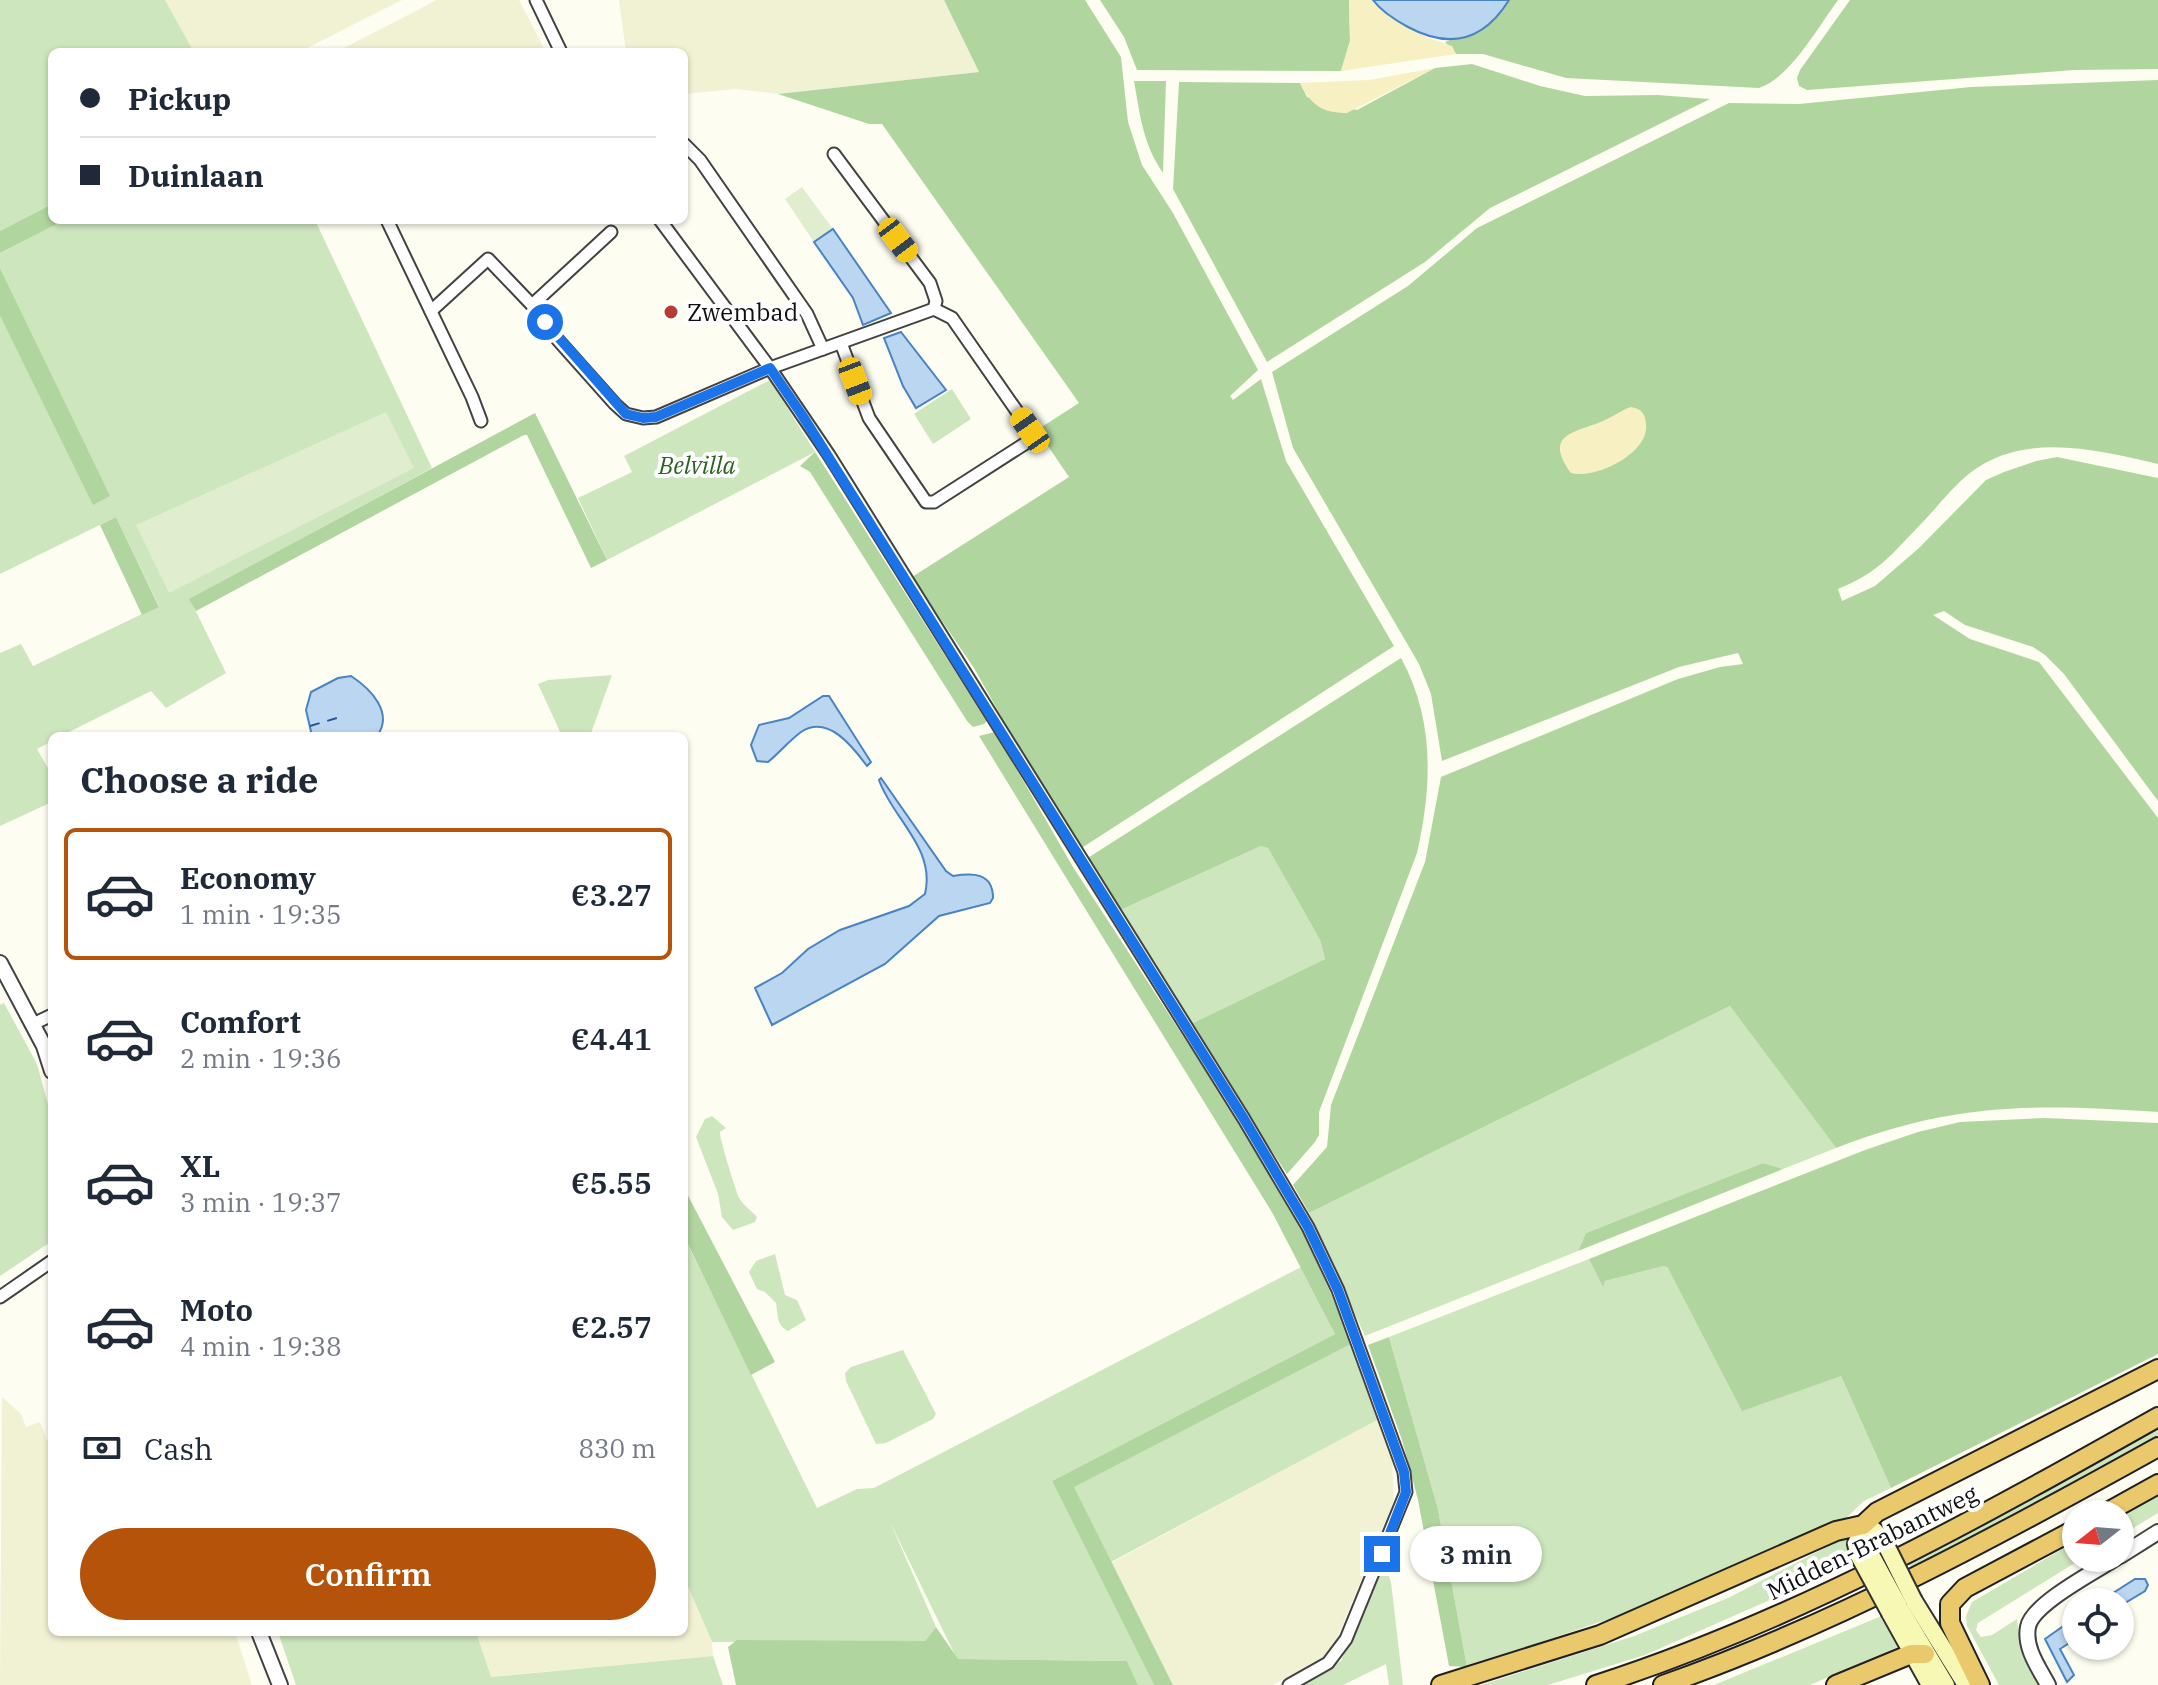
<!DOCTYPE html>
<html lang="en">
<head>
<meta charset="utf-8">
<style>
	:root { --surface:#fff; --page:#f6f6f7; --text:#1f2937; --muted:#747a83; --line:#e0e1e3; --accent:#b45309 }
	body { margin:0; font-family:"IBM Plex Serif",serif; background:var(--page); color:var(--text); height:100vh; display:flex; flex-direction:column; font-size:30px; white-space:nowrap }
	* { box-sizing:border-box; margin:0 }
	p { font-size:26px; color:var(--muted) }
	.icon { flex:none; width:44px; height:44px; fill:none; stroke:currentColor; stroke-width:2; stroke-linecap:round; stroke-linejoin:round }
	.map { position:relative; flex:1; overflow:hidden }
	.sheet { position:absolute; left:48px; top:732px; width:640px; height:904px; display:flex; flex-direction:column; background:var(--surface); border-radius:12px; box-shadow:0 2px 6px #0004 }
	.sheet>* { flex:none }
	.banner { position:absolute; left:48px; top:48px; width:640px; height:176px; border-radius:12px; box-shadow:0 2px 6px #0004; display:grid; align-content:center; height:176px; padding:0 32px; background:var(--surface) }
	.needle { width:52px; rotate:253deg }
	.buttons { position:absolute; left:2062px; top:1500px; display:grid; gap:16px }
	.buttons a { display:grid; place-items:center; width:72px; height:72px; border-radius:50%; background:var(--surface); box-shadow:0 2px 6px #0004; font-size:40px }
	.end { position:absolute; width:36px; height:36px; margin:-18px; border:10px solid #1a73e8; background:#fff; box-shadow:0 0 0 4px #fff }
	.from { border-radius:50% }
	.bubble { position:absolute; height:56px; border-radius:28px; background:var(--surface); box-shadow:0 2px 6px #0004; font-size:26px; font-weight:600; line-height:56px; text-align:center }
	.car { position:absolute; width:24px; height:48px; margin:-24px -12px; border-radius:10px; box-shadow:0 0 6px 2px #0007; background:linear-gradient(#f5c518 24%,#345 0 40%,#f5c518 0 76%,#345 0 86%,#f5c518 0) }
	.banner b { display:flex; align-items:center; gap:28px; height:76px; font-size:30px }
	.banner b+b { border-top:2px solid var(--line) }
	.banner i { width:20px; height:20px; background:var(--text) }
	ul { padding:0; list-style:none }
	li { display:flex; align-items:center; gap:24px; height:132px; margin:0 16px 12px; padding:0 16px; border:4px solid transparent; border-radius:12px }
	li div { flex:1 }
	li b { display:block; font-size:30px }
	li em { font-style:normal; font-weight:600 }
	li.selected { border-color:var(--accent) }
	li>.icon { width:72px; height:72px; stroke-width:1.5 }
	h2 { padding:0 32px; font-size:36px; line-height:96px }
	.pay { display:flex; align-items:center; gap:20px; height:88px; padding:0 32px; font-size:30px }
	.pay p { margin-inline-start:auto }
	.cta { display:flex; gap:16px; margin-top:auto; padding:16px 32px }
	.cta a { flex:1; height:92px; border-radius:48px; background:var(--accent); color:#fff; font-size:32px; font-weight:600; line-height:92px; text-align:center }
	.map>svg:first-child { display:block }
</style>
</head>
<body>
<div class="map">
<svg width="2158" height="1685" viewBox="0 0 2158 1685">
	<rect width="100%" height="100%" fill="#fefdf2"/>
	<g fill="#f1f2d4">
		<path d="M 165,0 L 402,0 L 299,52 L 194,52 Z"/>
		<path d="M 437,0 L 519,0 L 546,52 L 336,52 Z"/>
		<path d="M 619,0 L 944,0 L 979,72 L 778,94 L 736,89 L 684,94 L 684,52 L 626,52 Z"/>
		<path d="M 2,1397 L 21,1414 L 26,1427 L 40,1422 L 47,1440 L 52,1439 L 52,1632 L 235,1632 L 252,1685 L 0,1685 Z"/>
		<path d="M 1381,1418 L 1392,1459 L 1394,1500 L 1330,1656 L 1273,1685 L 1173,1685 L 1111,1563 Z"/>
		<path d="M 684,1577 L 712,1642 L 713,1656 L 490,1677 L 476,1632 L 684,1632 Z"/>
	</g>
	<g fill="#cee6be">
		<path d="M 0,0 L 165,0 L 194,52 L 52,52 L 52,204 L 0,231 Z"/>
		<path d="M 65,220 L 315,220 L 432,468 L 190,599 L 226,673 L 166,708 L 151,691 L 61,736 L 52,736 L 52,741 L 37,749 L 52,775 L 52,802 L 0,826 L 0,653 L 21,644 L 33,666 L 159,606 L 116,517 L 0,574 L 0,316 L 93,504 L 109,496 L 0,268 L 0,253 Z"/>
		<path d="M 770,380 L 815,452 L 607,560 L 578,498 L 632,472 L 624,456 Z"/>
		<path d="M 952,389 L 971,419 L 933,444 L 914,414 Z"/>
		<path d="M 612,675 L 590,736 L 562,736 L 538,684 L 548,680 Z"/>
		<path d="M 1261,846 L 1268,848 L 1320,940 L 1325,959 L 1189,1025 L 1116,912 Z"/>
		<path d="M 4,1003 L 37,1064 L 52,1119 L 52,1241 L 0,1276 L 0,1005 Z"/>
		<path d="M 1730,1006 L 1836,1148 L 1783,1169 L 1763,1163 L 1586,1233 L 1578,1251 L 1365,1336 L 1309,1213 Z"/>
		<path d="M 712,1116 L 726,1128 L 720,1132 C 719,1137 736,1192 739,1198 C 743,1205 752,1211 757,1217 L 755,1222 L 733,1230 L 722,1217 L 718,1194 L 696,1137 L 705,1119 Z"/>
		<path d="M 684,1237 L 817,1508 L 857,1489 L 874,1488 L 1303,1266 L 1335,1334 L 1052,1481 L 1154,1685 L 1138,1685 L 1127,1661 L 957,1659 L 890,1522 L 936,1627 L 925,1641 L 712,1642 L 684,1577 Z"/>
		<path d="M 775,1254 L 785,1295 L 797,1300 L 806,1320 L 788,1331 C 776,1325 778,1314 776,1303 L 765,1292 L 757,1289 L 749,1272 L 756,1261 Z"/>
		<path d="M 1589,1259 L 1603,1286 L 1605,1281 L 1664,1266 L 1841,1376 L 1891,1488 L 1864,1501 L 1846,1518 L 1668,1599 L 1467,1667 L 1438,1509 L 1389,1337 Z"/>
		<path d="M 1353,1343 L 1381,1418 L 1111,1562 L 1073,1487 Z"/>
		<path d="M 903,1350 L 936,1414 L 933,1419 L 886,1443 L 876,1444 L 846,1381 L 845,1373 L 851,1367 Z"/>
		<path d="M 2158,1426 L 2158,1438 L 1913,1571 L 1908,1563 Z"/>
		<path d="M 2158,1495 L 2158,1513 L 2120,1536 L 2120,1516 Z"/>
		<path d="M 1846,1537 L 1851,1561 L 1813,1581 L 1645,1655 L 1548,1685 L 1481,1685 L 1634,1636 L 1728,1598 Z"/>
		<path d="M 2076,1541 L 2076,1558 L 2083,1558 L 1978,1623 L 1976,1630 L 1981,1637 L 1992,1635 L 2017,1619 L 2020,1643 L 2040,1685 L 1999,1685 L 1967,1626 L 1966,1616 L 1972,1602 Z"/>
		<path d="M 1384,1563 L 1391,1582 L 1403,1685 L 1389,1685 L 1386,1664 L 1343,1685 L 1299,1685 L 1341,1661 Z"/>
		<path d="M 1884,1615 L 1900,1646 L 1810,1685 L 1714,1685 Z"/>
		<path d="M 278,1632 L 476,1632 L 491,1677 L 713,1656 L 723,1685 L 296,1685 Z"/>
	</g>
	<g fill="#b1d59f">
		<path d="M 944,0 L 1085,0 L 1121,57 L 1128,122 L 1142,165 L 1173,213 L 1258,370 L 1230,396 L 1233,400 L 1261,379 L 1286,461 L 1394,646 L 1077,851 L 974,668 L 912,577 L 1069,477 L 1037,430 L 1079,403 L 882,124 L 869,124 L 778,94 L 979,72 Z"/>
		<path d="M 1100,0 L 1349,0 L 1350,41 L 1341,71 L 1137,70 L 1124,37 Z"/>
		<path d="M 1509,0 L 1838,0 C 1818,27 1790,78 1759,88 L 1566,78 L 1483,54 L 1456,54 L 1445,42 C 1473,32 1493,26 1509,0 Z"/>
		<path d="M 1850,0 L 2158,0 L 2158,69 L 2074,70 L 1807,90 L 1799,86 L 1797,78 L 1800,70 Z"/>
		<path d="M 1472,64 L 1540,86 L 1585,96 L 1658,95 L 1710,99 L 1490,208 L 1425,262 L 1267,362 L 1173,189 L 1179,82 L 1300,83 L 1307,97 L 1357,110 L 1435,68 Z"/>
		<path d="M 2158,80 L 2158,464 C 2096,450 2025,431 1970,473 C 1951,488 1935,510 1919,526 C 1890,556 1879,572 1838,589 L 1842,601 L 1875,586 L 1919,548 L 1986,480 L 2004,472 L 2036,461 L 2057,457 L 2158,478 L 2158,801 L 2064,674 L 2045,655 L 2033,647 L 1965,625 L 1944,611 L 1933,615 L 1970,639 L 2039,662 L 2158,818 L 2158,1112 C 2035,1104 1954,1102 1836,1148 L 1730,1006 L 1309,1213 L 1293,1185 L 1327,1147 L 1331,1105 L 1425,862 L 1441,777 L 1678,679 L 1720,667 L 1743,664 L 1738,653 L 1679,667 L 1442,761 L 1431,694 L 1419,664 L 1293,448 L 1272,372 L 1408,286 L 1477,228 L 1729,103 L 1799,104 L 1971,87 Z"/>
		<path d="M 1134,81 L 1166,81 L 1163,173 C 1143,144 1140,115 1134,81 Z"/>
		<path d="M 52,204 L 52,220 L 65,220 L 0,253 L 0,231 Z"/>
		<path d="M 0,268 L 110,496 L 93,505 L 0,316 Z"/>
		<path d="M 535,413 L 607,560 L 591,568 L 527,435 L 524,435 L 196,611 L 189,599 Z"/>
		<path d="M 815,452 L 987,721 L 984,724 L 973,727 L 967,721 L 810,472 L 800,466 Z"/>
		<path d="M 116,517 L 159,607 L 142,615 L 100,525 Z"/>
		<path d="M 1401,658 C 1435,720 1432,787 1417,853 L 1319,1112 L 1319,1135 L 1315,1142 L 1287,1174 L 1189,1025 L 1325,959 L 1320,940 L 1268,848 L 1261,846 L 1116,912 L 1083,861 Z"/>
		<path d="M 995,732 L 1073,867 L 1237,1119 L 1281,1192 L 1303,1231 L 1353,1343 L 1074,1487 L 1173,1685 L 1154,1685 L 1052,1481 L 1335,1334 L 1273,1214 L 979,736 Z"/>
		<path d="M 2045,1118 L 2158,1123 L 2158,1354 L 1891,1488 L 1841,1376 L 1742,1411 L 1668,1268 L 1664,1266 L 1605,1281 L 1603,1287 L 1589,1259 L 1865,1150 L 1918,1132 L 1960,1122 Z"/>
		<path d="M 1763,1163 L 1783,1169 L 1578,1251 L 1586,1233 Z"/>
		<path d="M 684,1188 L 775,1362 L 751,1375 L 684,1236 Z"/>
		<path d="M 1389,1337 L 1438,1509 L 1467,1667 L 1449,1666 L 1418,1500 L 1402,1440 L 1368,1345 Z"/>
		<path d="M 936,1627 L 958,1659 L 1127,1661 L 1138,1685 L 736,1685 L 728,1647 L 737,1640 L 925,1641 Z"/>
	</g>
	<g fill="#f6f0c2">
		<path d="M 1349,0 L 1373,0 L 1378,6 L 1426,37 L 1452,46 L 1456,54 L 1341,71 L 1350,41 Z"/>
		<path d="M 1435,68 L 1347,113 C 1322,113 1311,105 1300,83 L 1369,80 Z"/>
		<path d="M 1631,407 C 1642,409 1645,414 1646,424 C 1650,453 1595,480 1571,473 C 1543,434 1574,433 1603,421 C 1613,417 1621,410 1631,407 Z"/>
	</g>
	<g fill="#e0eecf">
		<path d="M 802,187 L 833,229 L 814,242 L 785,199 Z"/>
		<path d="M 386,412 L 414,468 L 169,593 L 136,525 Z"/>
	</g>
	<g fill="#bbd6f1" stroke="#4883c2" stroke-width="2">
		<path d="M 1373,0 L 1509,0 C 1483,42 1449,49 1408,27 C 1395,20 1381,11 1373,0 Z"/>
		<path d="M 833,229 L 891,313 L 863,325 L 853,298 L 814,242 Z"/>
		<path d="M 901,332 L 946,390 L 916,408 L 903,386 L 884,338 Z"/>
		<path d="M 351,676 C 371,689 394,713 377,736 L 312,736 L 306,710 L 311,692 L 338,678 Z"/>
		<path d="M 823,696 L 829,696 L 871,762 L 867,766 C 853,747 828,714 801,732 C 789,741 779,753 768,762 L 757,761 L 751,745 L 759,725 L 789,718 Z"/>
		<path d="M 881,778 L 946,871 L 953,876 C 972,873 993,872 993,898 L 990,903 L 939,916 L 885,964 L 772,1025 L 755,988 L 782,973 L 808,949 L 840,930 L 909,906 L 925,894 C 936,848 892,818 879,780 Z"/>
		<path d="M 2135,1579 L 2145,1579 L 2148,1585 L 2145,1591 L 2120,1606 L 2120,1602 L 2099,1602 Z"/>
		<path d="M 2076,1617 L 2074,1640 L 2060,1649 L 2074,1675 L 2067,1682 L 2045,1639 Z"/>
	</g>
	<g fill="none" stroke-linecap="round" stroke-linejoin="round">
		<path stroke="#225697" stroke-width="2" stroke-dasharray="10 8" stroke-linecap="butt" d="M 310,726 L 337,718"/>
		<g stroke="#424242" stroke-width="15">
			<g id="minor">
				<path d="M 536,0 L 561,52"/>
				<path d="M 684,144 L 700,160 L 807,314 L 823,349"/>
				<path d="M 834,154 L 930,283 L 936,301 L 934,309"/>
				<path d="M 387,220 L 472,397 L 481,421"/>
				<path d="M 660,220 L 770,368 L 829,455 L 1244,1119 L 1308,1227 L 1338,1290 L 1404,1472 L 1406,1492 L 1346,1639 L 1328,1663 L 1289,1685"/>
				<path d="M 532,305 L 611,232"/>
				<path d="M 431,311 L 488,259 L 532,305 L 558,340 L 615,404 L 626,414 L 643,418 L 656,417 L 770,368 L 934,309 L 952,318 L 1030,430 L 1029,441 L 934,502 L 926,502 L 869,418 L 841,343"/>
				<path d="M 33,1024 L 52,1015"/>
				<path d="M 0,1297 L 52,1261"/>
			</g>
		</g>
		<g stroke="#424242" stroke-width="18">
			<g id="tertiary">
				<path d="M 0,963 L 44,1046 L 52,1071"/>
				<path d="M 2120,1556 L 2158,1532"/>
				<path d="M 259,1632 L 280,1685"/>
				<path d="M 2048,1685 C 2039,1668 2024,1648 2028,1627 C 2032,1604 2096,1571 2116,1558"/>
			</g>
		</g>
		<g stroke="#313131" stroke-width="20">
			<g id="secondary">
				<path d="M 1863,1525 L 1874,1530 L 1885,1543"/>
				<path d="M 1859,1556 L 1856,1544 L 1863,1525"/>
				<path d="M 1914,1601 L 1966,1685"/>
				<path d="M 1900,1608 L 1946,1685"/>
				<path d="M 1890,1613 L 1930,1685"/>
			</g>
		</g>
		<g stroke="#202020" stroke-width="22">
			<g id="trunk">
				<path d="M 2104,1514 L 2158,1484"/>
				<path d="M 1441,1685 L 1600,1635 L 1836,1531 L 1863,1525 L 1877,1512 L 2158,1369"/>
				<path d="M 1596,1685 C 1795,1621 1977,1519 2158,1417"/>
				<path d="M 1663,1685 C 1836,1624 1998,1536 2158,1447"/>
				<path d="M 1836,1685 L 1911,1654 L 1925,1654"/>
				<path d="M 1980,1685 L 1950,1623 L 1950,1604 L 1965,1588 L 2076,1529"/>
			</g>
		</g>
		<use href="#minor" stroke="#fff" stroke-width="11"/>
		<use href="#tertiary" stroke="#fff" stroke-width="14"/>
		<use href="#secondary" stroke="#f7f8b3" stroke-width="16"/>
		<use href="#trunk" stroke="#eac86c" stroke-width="18"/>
		<g stroke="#313131" stroke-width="20" stroke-linecap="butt">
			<g id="secondary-bridge">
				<path d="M 1885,1543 L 1914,1601"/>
				<path d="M 1869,1551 L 1899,1606"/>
				<path d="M 1859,1556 L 1890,1613"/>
			</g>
		</g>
		<use href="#secondary-bridge" stroke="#f7f8b3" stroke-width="16"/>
	</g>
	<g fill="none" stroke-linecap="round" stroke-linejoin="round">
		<path stroke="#1a73e8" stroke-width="10" d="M 545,322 L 626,414 L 643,418 L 656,417 L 770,368 L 802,415 L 1244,1119 L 1308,1227 L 1338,1290 L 1404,1472 L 1406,1492 L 1382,1554"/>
	</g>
	<circle fill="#b43c32" stroke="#fff" stroke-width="3" cx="671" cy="312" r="8"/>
	<g text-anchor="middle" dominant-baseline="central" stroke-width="8" stroke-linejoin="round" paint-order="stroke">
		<g font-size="24" fill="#0f0f0f" stroke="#fff" text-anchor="start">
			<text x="687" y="312">Zwembad</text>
		</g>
		<g font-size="24" font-style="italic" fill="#2a6224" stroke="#fff">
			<text x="697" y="465">Belvilla</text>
		</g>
		<g font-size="24" fill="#0f0f0f" stroke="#fff">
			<text transform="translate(1872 1542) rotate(-26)">Midden-Brabantweg</text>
		</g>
	</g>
</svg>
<div class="buttons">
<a><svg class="needle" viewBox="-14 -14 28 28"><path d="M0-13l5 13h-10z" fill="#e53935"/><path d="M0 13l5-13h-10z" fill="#747a83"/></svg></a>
<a><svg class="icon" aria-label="locate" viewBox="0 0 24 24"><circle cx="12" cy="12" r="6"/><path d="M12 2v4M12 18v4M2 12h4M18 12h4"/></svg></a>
</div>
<i class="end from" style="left:545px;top:322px"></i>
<i class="end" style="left:1382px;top:1554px"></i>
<div class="bubble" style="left:1410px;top:1526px;width:132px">3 min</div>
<i class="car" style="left:898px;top:240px;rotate:143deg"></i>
<i class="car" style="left:855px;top:381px;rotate:159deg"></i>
<i class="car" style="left:1030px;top:430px;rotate:325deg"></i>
<div class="banner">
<b><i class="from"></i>Pickup</b>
<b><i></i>Duinlaan</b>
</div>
<section class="sheet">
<h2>Choose a ride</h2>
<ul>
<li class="selected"><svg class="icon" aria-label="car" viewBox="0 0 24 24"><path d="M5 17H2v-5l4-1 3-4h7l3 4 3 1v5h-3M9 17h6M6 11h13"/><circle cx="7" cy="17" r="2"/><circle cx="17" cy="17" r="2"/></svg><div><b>Economy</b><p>1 min · 19:35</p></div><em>€3.27</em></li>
<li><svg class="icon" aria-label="car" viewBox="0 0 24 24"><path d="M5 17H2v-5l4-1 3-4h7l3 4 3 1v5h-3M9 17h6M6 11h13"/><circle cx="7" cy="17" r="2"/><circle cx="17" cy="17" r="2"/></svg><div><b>Comfort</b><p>2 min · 19:36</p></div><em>€4.41</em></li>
<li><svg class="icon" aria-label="car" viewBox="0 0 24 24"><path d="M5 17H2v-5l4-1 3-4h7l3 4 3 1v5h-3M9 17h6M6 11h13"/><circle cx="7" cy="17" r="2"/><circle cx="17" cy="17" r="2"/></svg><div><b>XL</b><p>3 min · 19:37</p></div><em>€5.55</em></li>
<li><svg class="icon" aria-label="car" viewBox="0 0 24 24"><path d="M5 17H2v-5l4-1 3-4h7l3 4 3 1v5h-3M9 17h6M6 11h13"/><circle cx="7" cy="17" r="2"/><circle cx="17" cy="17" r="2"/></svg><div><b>Moto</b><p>4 min · 19:38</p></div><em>€2.57</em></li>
</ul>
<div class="pay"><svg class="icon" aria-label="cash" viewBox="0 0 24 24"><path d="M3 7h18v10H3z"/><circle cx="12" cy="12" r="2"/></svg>Cash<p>830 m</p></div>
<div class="cta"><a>Confirm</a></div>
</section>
</div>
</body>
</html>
